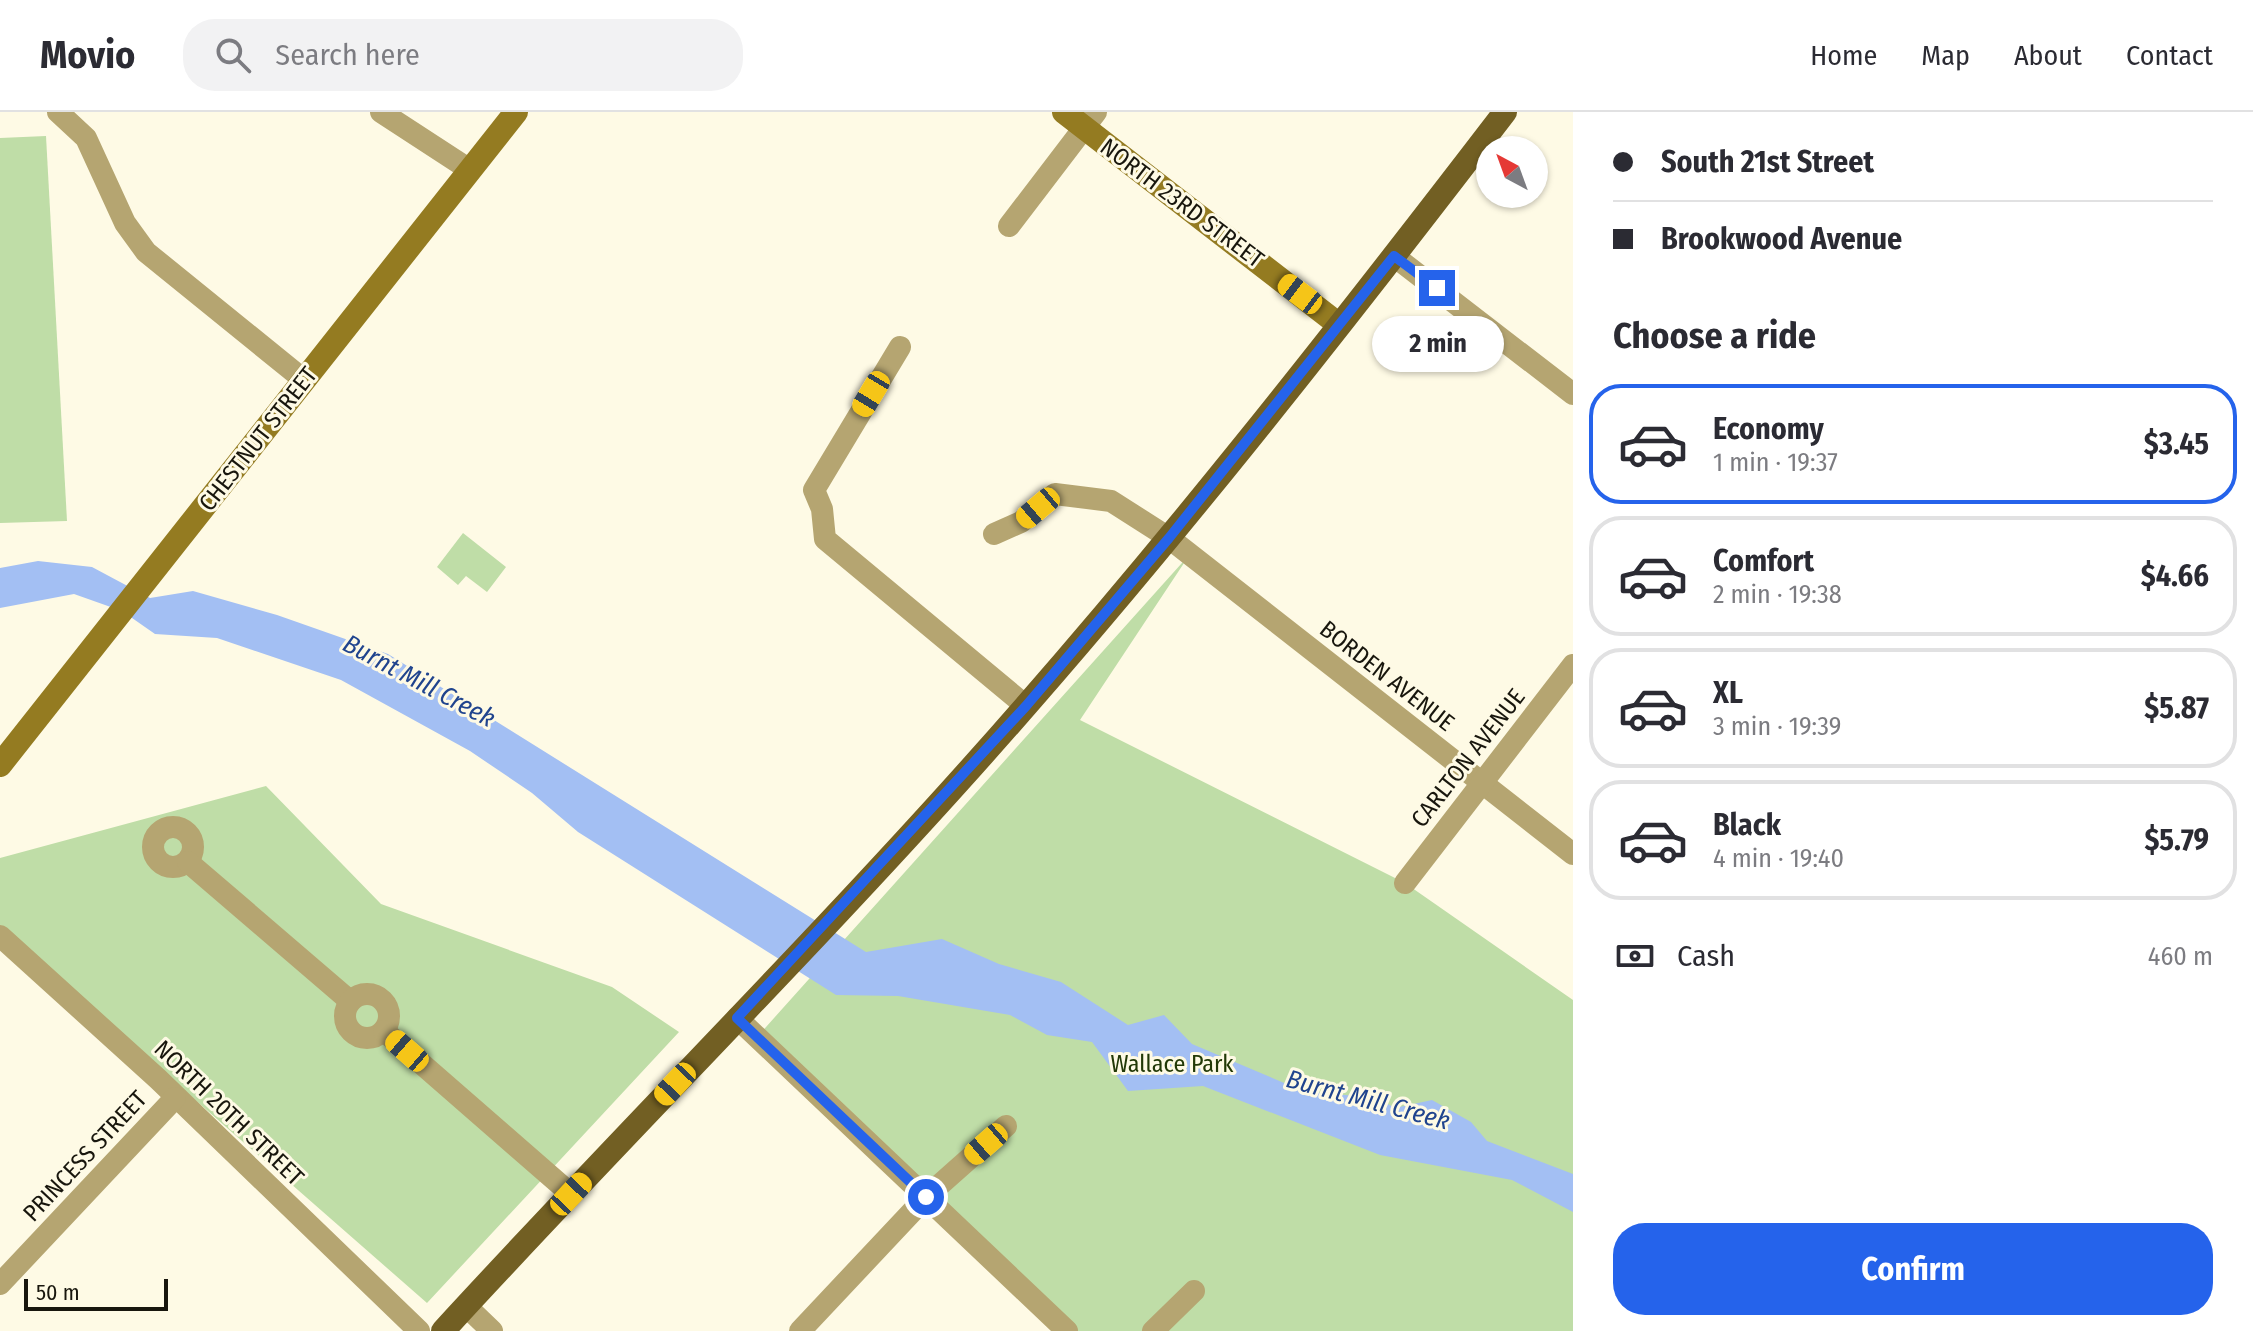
<!DOCTYPE html>
<html lang="en">
<head>
<meta charset="utf-8">
<style>
	:root { --surface:#fff; --page:#f2f2f3; --text:#2b2b33; --muted:#7c7c81; --line:#e1e1e2; --accent:#2563eb }
	body { margin:0; font-family:"Fira Sans Condensed",sans-serif; background:var(--page); color:var(--text); height:100vh; display:flex; flex-direction:column; font-size:30px; white-space:nowrap }
	* { box-sizing:border-box; margin:0 }
	p { font-size:26px; color:var(--muted) }
	.icon { flex:none; width:44px; height:44px; fill:none; stroke:currentColor; stroke-width:2; stroke-linecap:round; stroke-linejoin:round }
	.map { position:relative; flex:1; overflow:hidden }
	.details { display:flex; flex-direction:column; background:var(--surface); width:680px }
	.details>* { flex:none }
	.hud { display:grid; align-content:center; height:176px; padding:0 40px; background:var(--surface) }
	.needle { width:52px; rotate:319deg }
	.buttons { position:absolute; left:1476px; top:24px; display:grid; gap:16px }
	.buttons a { display:grid; place-items:center; width:72px; height:72px; border-radius:50%; background:var(--surface); box-shadow:0 2px 6px #0004; font-size:40px }
	.scale { position:absolute; left:24px; bottom:20px; width:144px; box-sizing:border-box; padding-left:8px; border:4px solid #18160d; border-top:0; font-size:22px; line-height:28px; white-space:nowrap; color:#18160d; -webkit-text-stroke:6px #fefae5; paint-order:stroke }
	.end { position:absolute; width:36px; height:36px; margin:-18px; border:10px solid #2563eb; background:#fff; box-shadow:0 0 0 4px #fff }
	.from { border-radius:50% }
	.bubble { position:absolute; height:56px; border-radius:28px; background:var(--surface); box-shadow:0 2px 6px #0004; font-size:26px; font-weight:700; line-height:56px; text-align:center }
	.car { position:absolute; width:24px; height:48px; margin:-24px -12px; border-radius:10px; box-shadow:0 0 6px 2px #0007; background:linear-gradient(#f5c518 24%,#345 0 40%,#f5c518 0 76%,#345 0 86%,#f5c518 0) }
	.hud b { display:flex; align-items:center; gap:28px; height:76px; font-size:30px }
	.hud b+b { border-top:2px solid var(--line) }
	.hud i { width:20px; height:20px; background:var(--text) }
	ul { padding:0; list-style:none }
	li { display:flex; align-items:center; gap:24px; height:120px; margin:0 16px 12px; padding:0 24px; border:4px solid var(--line); border-radius:32px }
	li div { flex:1 }
	li b { display:block; font-size:30px }
	li em { font-style:normal; font-weight:700 }
	li.active { border-color:var(--accent) }
	li>.icon { width:72px; height:72px; stroke-width:1.5 }
	h2 { padding:0 40px; font-size:36px; line-height:96px }
	.pay { display:flex; align-items:center; gap:20px; height:88px; padding:0 40px; font-size:30px }
	.pay p { margin-inline-start:auto }
	.cta { display:flex; gap:16px; margin-top:auto; padding:16px 40px }
	.cta a { flex:1; height:92px; border-radius:32px; background:var(--accent); color:#fff; font-size:32px; font-weight:700; line-height:92px; text-align:center }
	header { display:flex; align-items:center; gap:48px; box-sizing:border-box; height:112px; padding:0 40px; background:var(--surface); border-bottom:2px solid var(--line) }
	header strong { font-size:38px }
	nav { display:flex; gap:44px; margin-inline-start:auto; font-size:28px }
	.search { width:560px; height:72px; background:var(--page); display:flex; align-items:center; gap:20px; box-sizing:border-box; padding:0 28px; border-radius:32px; color:var(--muted); font-size:30px }
	main { display:flex; flex:1; min-height:0 }
	.map>svg:first-child { display:block }
</style>
</head>
<body>
<header>
<strong>Movio</strong>
<div class="search"><svg class="icon" aria-label="search" viewBox="0 0 24 24"><circle cx="10" cy="10" r="6"/><path d="M15 15l6 6"/></svg>Search here</div>
<nav><a>Home</a><a>Map</a><a>About</a><a>Contact</a></nav>
</header>
<main>
<div class="map">
<svg width="1573" height="1219" viewBox="0 0 1573 1219">
	<rect width="100%" height="100%" fill="#fefae5"/>
	<g fill="#bfdda7">
		<path d="M 46,24 L 67,409 L 0,411 L 0,26 Z"/>
		<path d="M 463,421 L 506,455 L 487,480 L 466,464 L 458,473 L 437,455 Z"/>
		<path d="M 1190,442 L 1080,608 L 1405,771 L 1573,888 L 1573,1219 L 1066,1219 L 757,925 Z"/>
		<path d="M 266,674 L 381,792 L 612,875 L 679,920 L 427,1191 L 0,817 L 0,746 Z"/>
	</g>
	<path fill="#a3bff3" d="M 38,449 L 92,455 L 150,486 L 193,479 L 277,503 L 388,542 L 866,840 L 942,827 L 999,852 L 1061,870 L 1128,913 L 1164,903 L 1192,932 L 1303,979 L 1377,986 L 1395,996 L 1432,988 L 1471,1010 L 1487,1029 L 1573,1062 L 1573,1100 L 1512,1068 L 1380,1043 L 1203,974 L 1128,979 L 1092,930 L 1047,923 L 1010,903 L 898,884 L 836,883 L 578,720 L 532,681 L 470,639 L 341,568 L 217,526 L 155,522 L 122,499 L 74,482 L 0,496 L 0,456 Z"/>
	<g fill="none" stroke-linecap="round" stroke-linejoin="round">
		<g stroke="#b5a571" stroke-width="22">
			<path d="M 58,0 L 86,26 L 125,111 L 146,140 L 304,268"/>
			<path d="M 381,0 L 470,58"/>
			<path d="M 1009,114 L 1096,0"/>
			<path d="M 1394,144 L 1573,282"/>
			<path d="M 900,235 L 814,378 L 822,397 L 825,427 L 1026,594"/>
			<path d="M 994,422 L 1021,410 L 1055,382 L 1111,389 L 1169,426 L 1573,742"/>
			<circle cx="173" cy="735" r="20"/>
			<path d="M 188,750 L 350,889"/>
			<path d="M 1405,771 L 1573,553"/>
			<path d="M 0,824 L 158,967 L 419,1219"/>
			<circle cx="367" cy="904" r="22"/>
			<path d="M 737,906 L 1067,1219"/>
			<path d="M 384,919 L 571,1082"/>
			<path d="M 0,1172 L 175,986"/>
			<path d="M 466,1194 L 492,1219"/>
			<path d="M 800,1219 L 926,1085 L 1006,1014"/>
			<path d="M 1153,1219 L 1194,1179"/>
		</g>
		<g stroke="#947b21" stroke-width="24">
			<path d="M 1064,0 L 1338,212"/>
			<path d="M 0,653 L 516,0"/>
		</g>
		<path stroke="#725f23" stroke-width="24" d="M 443,1219 C 617,1029 800,847 971,656 C 1159,446 1334,223 1505,0"/>
	</g>
	<g fill="none" stroke-linecap="round" stroke-linejoin="round">
		<path stroke="#2563eb" stroke-width="10" d="M 926,1085 L 737,906 L 1026,594 L 1169,426 L 1394,144 L 1437,176"/>
	</g>
	<g text-anchor="middle" dominant-baseline="central" stroke-width="6" stroke-linejoin="round" paint-order="stroke">
		<g font-size="24" fill="#18160d" stroke="#fefae5">
			<text transform="translate(1182 91) rotate(37)">NORTH 23RD STREET</text>
			<text transform="translate(258 327) rotate(-52)">CHESTNUT STREET</text>
			<text transform="translate(1387 564) rotate(38)">BORDEN AVENUE</text>
			<text transform="translate(1468 646) rotate(-52)">CARLTON AVENUE</text>
			<text transform="translate(229 1001) rotate(44)">NORTH 20TH STREET</text>
			<text transform="translate(85 1044) rotate(-47)">PRINCESS STREET</text>
		</g>
		<g font-size="24" fill="#223907" stroke="#fefae5">
			<text x="1172" y="952">Wallace Park</text>
		</g>
		<g font-size="26" font-style="italic" fill="#20448e" stroke="#fefae5">
			<text transform="translate(419 569) rotate(28)">Burnt Mill Creek</text>
			<text transform="translate(1368 988) rotate(15)">Burnt Mill Creek</text>
		</g>
	</g>
</svg>
<div class="buttons">
<a><svg class="needle" viewBox="-14 -14 28 28"><path d="M0-13l5 13h-10z" fill="#e53935"/><path d="M0 13l5-13h-10z" fill="#7c7c81"/></svg></a>
</div>
<div class="scale">50 m</div>
<i class="end from" style="left:926px;top:1085px"></i>
<i class="end" style="left:1437px;top:176px"></i>
<div class="bubble" style="left:1372px;top:204px;width:132px">2 min</div>
<i class="car" style="left:1300px;top:182px;rotate:307deg"></i>
<i class="car" style="left:871px;top:282px;rotate:211deg"></i>
<i class="car" style="left:1038px;top:396px;rotate:230deg"></i>
<i class="car" style="left:407px;top:939px;rotate:311deg"></i>
<i class="car" style="left:675px;top:972px;rotate:223deg"></i>
<i class="car" style="left:986px;top:1032px;rotate:229deg"></i>
<i class="car" style="left:571px;top:1082px;rotate:43deg"></i>
</div>
<section class="details">
<div class="hud">
<b><i class="from"></i>South 21st Street</b>
<b><i></i>Brookwood Avenue</b>
</div>
<h2>Choose a ride</h2>
<ul>
<li class="active"><svg class="icon" aria-label="car" viewBox="0 0 24 24"><path d="M5 17H2v-5l4-1 3-4h7l3 4 3 1v5h-3M9 17h6M6 11h13"/><circle cx="7" cy="17" r="2"/><circle cx="17" cy="17" r="2"/></svg><div><b>Economy</b><p>1 min · 19:37</p></div><em>$3.45</em></li>
<li><svg class="icon" aria-label="car" viewBox="0 0 24 24"><path d="M5 17H2v-5l4-1 3-4h7l3 4 3 1v5h-3M9 17h6M6 11h13"/><circle cx="7" cy="17" r="2"/><circle cx="17" cy="17" r="2"/></svg><div><b>Comfort</b><p>2 min · 19:38</p></div><em>$4.66</em></li>
<li><svg class="icon" aria-label="car" viewBox="0 0 24 24"><path d="M5 17H2v-5l4-1 3-4h7l3 4 3 1v5h-3M9 17h6M6 11h13"/><circle cx="7" cy="17" r="2"/><circle cx="17" cy="17" r="2"/></svg><div><b>XL</b><p>3 min · 19:39</p></div><em>$5.87</em></li>
<li><svg class="icon" aria-label="car" viewBox="0 0 24 24"><path d="M5 17H2v-5l4-1 3-4h7l3 4 3 1v5h-3M9 17h6M6 11h13"/><circle cx="7" cy="17" r="2"/><circle cx="17" cy="17" r="2"/></svg><div><b>Black</b><p>4 min · 19:40</p></div><em>$5.79</em></li>
</ul>
<div class="pay"><svg class="icon" aria-label="cash" viewBox="0 0 24 24"><path d="M3 7h18v10H3z"/><circle cx="12" cy="12" r="2"/></svg>Cash<p>460 m</p></div>
<div class="cta"><a>Confirm</a></div>
</section>
</main>
</body>
</html>
